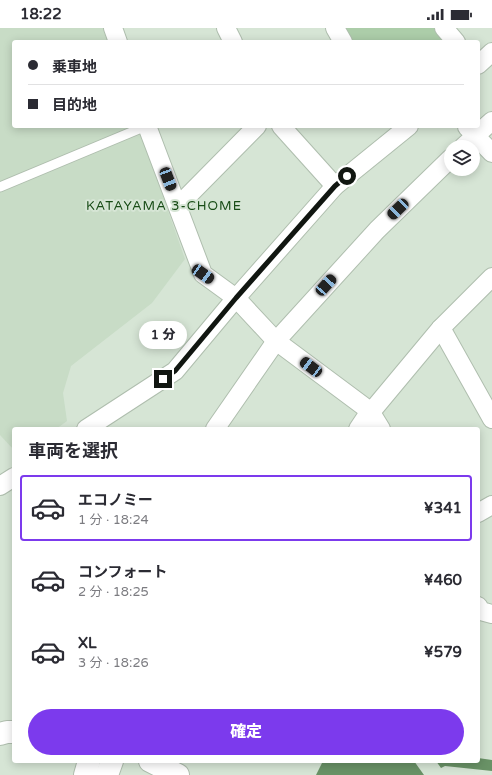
<!DOCTYPE html>
<html lang="ja">
<head>
<meta charset="utf-8">
<style>
	:root { --surface:#fff; --page:#f2f2f3; --text:#2b2b33; --muted:#7c7c81; --line:#e1e1e2; --accent:#7c3aed }
	body { margin:0; font-family:"Varela Round","Noto Sans JP",sans-serif; background:var(--page); color:var(--text); height:100vh; display:flex; flex-direction:column; font-size:15px; white-space:nowrap }
	* { box-sizing:border-box; margin:0 }
	p { font-size:13px; color:var(--muted) }
	.icon { flex:none; width:22px; height:22px; fill:none; stroke:currentColor; stroke-width:2; stroke-linecap:round; stroke-linejoin:round }
	.map { position:relative; flex:1; overflow:hidden }
	.side { position:absolute; left:12px; top:399px; width:468px; height:336px; display:flex; flex-direction:column; background:var(--surface); border-radius:4px; box-shadow:0 2px 10px #0003 }
	.side>* { flex:none }
	.top-card { position:absolute; left:12px; top:12px; width:468px; height:88px; border-radius:4px; box-shadow:0 2px 10px #0003; display:grid; align-content:center; height:88px; padding:0 16px; background:var(--surface) }
	.tools { position:absolute; left:444px; top:112px; display:grid; gap:8px }
	.tools a { display:grid; place-items:center; width:36px; height:36px; border-radius:50%; background:var(--surface); box-shadow:0 2px 10px #0003; font-size:20px }
	.end { position:absolute; width:18px; height:18px; margin:-9px; border:5px solid #111611; background:#fff; box-shadow:0 0 0 2px #fff }
	.from { border-radius:50% }
	.bubble { position:absolute; height:28px; border-radius:14px; background:var(--surface); box-shadow:0 2px 10px #0003; font-size:13px; font-weight:800; line-height:28px; text-align:center }
	.car { position:absolute; width:12px; height:24px; margin:-12px -6px; border-radius:5px; box-shadow:0 0 3px 1px #0007; background:linear-gradient(#222 24%,#8ab4d8 0 40%,#222 0 76%,#8ab4d8 0 86%,#222 0) }
	.top-card b { display:flex; align-items:center; gap:14px; height:38px; font-size:15px }
	.top-card b+b { border-top:1px solid var(--line) }
	.top-card i { width:10px; height:10px; background:var(--text) }
	ul { padding:0; list-style:none }
	li { display:flex; align-items:center; gap:12px; height:66px; margin:0 8px 6px; padding:0 8px; border:2px solid transparent; border-radius:4px }
	li div { flex:1 }
	li b { display:block; font-size:15px }
	li em { font-style:normal; font-weight:800 }
	li.selected { border-color:var(--accent) }
	li>.icon { width:36px; height:36px; stroke-width:1.5 }
	h2 { padding:0 16px; font-size:18px; line-height:48px }
	.button { display:flex; gap:8px; margin-top:auto; padding:8px 16px }
	.button a { flex:1; height:46px; border-radius:24px; background:var(--accent); color:#fff; font-size:16px; font-weight:800; line-height:46px; text-align:center }
	.status { display:flex; justify-content:space-between; align-items:center; height:28px; padding:0 20px; background:var(--surface); direction:ltr }
	.status svg { height:11px; fill:currentColor }
	.map>svg:first-child { display:block }
</style>
</head>
<body>
<div class="status"><b>18:22</b><svg viewBox="0 0 49 12"><path d="M0 12V9h3v3zM5 12V6h3v6zM10 12V3h3v9zM15 12V0h3v12zM26 1h20v11H26zM47 4h2v5h-2z"/></svg></div>
<div class="map">
<svg width="492" height="747" viewBox="0 0 492 747">
	<rect width="100%" height="100%" fill="#d6e5d5"/>
	<path fill="#c8dcc6" d="M 0,0 L 106,0 L 112,14 L 14,14 L 14,98 L 140,98 L 142,109 L 185,231 L 152,275 L 71,338 L 63,365 L 67,393 L 56,401 L 14,401 L 14,422 L 0,407 Z"/>
	<path fill="#accda9" d="M 342,0 L 434,0 L 447,14 L 350,14 Z"/>
	<g fill="#699266">
		<path d="M 478,730 L 492,732 L 492,743 L 445,738 L 441,740 L 436,733 L 478,733 Z"/>
		<path d="M 323,733 L 414,733 L 424,747 L 316,747 Z"/>
	</g>
	<g fill="none" stroke-linecap="round" stroke-linejoin="round">
		<g stroke="#afbeae" stroke-width="11">
			<path id="service" d="M 0,159 L 146,98"/>
		</g>
		<g stroke="#afbeae" stroke-width="20">
			<g id="minor">
				<path d="M 113,0 L 118,14"/>
				<path d="M 226,0 L 233,14"/>
				<path d="M 335,0 L 343,14"/>
				<path d="M 444,0 L 456,14"/>
				<path d="M 478,37 L 492,24"/>
				<path d="M 147,98 L 203,246 L 236,270 L 276,313 L 370,383 L 381,401"/>
				<path d="M 281,98 L 335,158"/>
				<path d="M 467,99 L 492,125"/>
				<path d="M 463,119 L 492,93"/>
				<path d="M 178,178 L 257,98"/>
				<path d="M 441,300 L 492,391"/>
				<path d="M 371,384 L 441,300 L 492,249"/>
				<path d="M 86,401 L 175,343 L 236,270 L 335,158 L 409,98"/>
				<path d="M 215,401 L 276,313 L 377,202 L 451,130"/>
				<path d="M 358,401 L 370,383"/>
				<path d="M 0,458 L 14,449"/>
				<path d="M 478,485 L 492,477"/>
				<path d="M 478,578 L 481,583 L 492,586"/>
			</g>
		</g>
		<g stroke="#afbeae" stroke-width="24">
			<g id="tertiary">
				<path d="M 85,747 L 89,733"/>
				<path d="M 107,747 L 112,733"/>
			</g>
		</g>
		<g stroke="#afbeae" stroke-width="24">
			<g id="secondary">
				<path d="M 0,706 L 7,704 L 14,704"/>
				<path d="M 150,733 L 178,747"/>
			</g>
		</g>
		<use href="#service" stroke="#fff" stroke-width="9"/>
		<use href="#minor" stroke="#fff" stroke-width="18"/>
		<use href="#tertiary" stroke="#fff" stroke-width="22"/>
		<use href="#secondary" stroke="#fff" stroke-width="22"/>
	</g>
	<g fill="none" stroke-linecap="round" stroke-linejoin="round">
		<path stroke="#111611" stroke-width="5" d="M 163,351 L 175,343 L 236,270 L 335,158 L 347,148"/>
	</g>
	<g text-anchor="middle" dominant-baseline="central" stroke-width="4" stroke-linejoin="round" paint-order="stroke">
		<g font-size="13" letter-spacing="1" fill="#184c16" stroke="#d6e5d5">
			<text x="164" y="178">KATAYAMA 3-CHOME</text>
		</g>
	</g>
</svg>
<div class="tools">
<a><svg class="icon" aria-label="layers" viewBox="0 0 24 24"><path d="M12 4l9 5-9 5-9-5zM3 14l9 5 9-5"/></svg></a>
</div>
<i class="end from" style="left:347px;top:148px"></i>
<i class="end" style="left:163px;top:351px"></i>
<div class="bubble" style="left:139px;top:293px;width:48px">1 分</div>
<i class="car" style="left:168px;top:151px;rotate:159deg"></i>
<i class="car" style="left:398px;top:181px;rotate:226deg"></i>
<i class="car" style="left:203px;top:246px;rotate:125deg"></i>
<i class="car" style="left:326px;top:257px;rotate:42deg"></i>
<i class="car" style="left:311px;top:339px;rotate:307deg"></i>
<div class="top-card">
<b><i class="from"></i>乗車地</b>
<b><i></i>目的地</b>
</div>
<section class="side">
<h2>車両を選択</h2>
<ul>
<li class="selected"><svg class="icon" aria-label="car" viewBox="0 0 24 24"><path d="M5 17H2v-5l4-1 3-4h7l3 4 3 1v5h-3M9 17h6M6 11h13"/><circle cx="7" cy="17" r="2"/><circle cx="17" cy="17" r="2"/></svg><div><b>エコノミー</b><p>1 分 · 18:24</p></div><em>¥341</em></li>
<li><svg class="icon" aria-label="car" viewBox="0 0 24 24"><path d="M5 17H2v-5l4-1 3-4h7l3 4 3 1v5h-3M9 17h6M6 11h13"/><circle cx="7" cy="17" r="2"/><circle cx="17" cy="17" r="2"/></svg><div><b>コンフォート</b><p>2 分 · 18:25</p></div><em>¥460</em></li>
<li><svg class="icon" aria-label="car" viewBox="0 0 24 24"><path d="M5 17H2v-5l4-1 3-4h7l3 4 3 1v5h-3M9 17h6M6 11h13"/><circle cx="7" cy="17" r="2"/><circle cx="17" cy="17" r="2"/></svg><div><b>XL</b><p>3 分 · 18:26</p></div><em>¥579</em></li>
</ul>
<div class="button"><a>確定</a></div>
</section>
</div>
</body>
</html>
